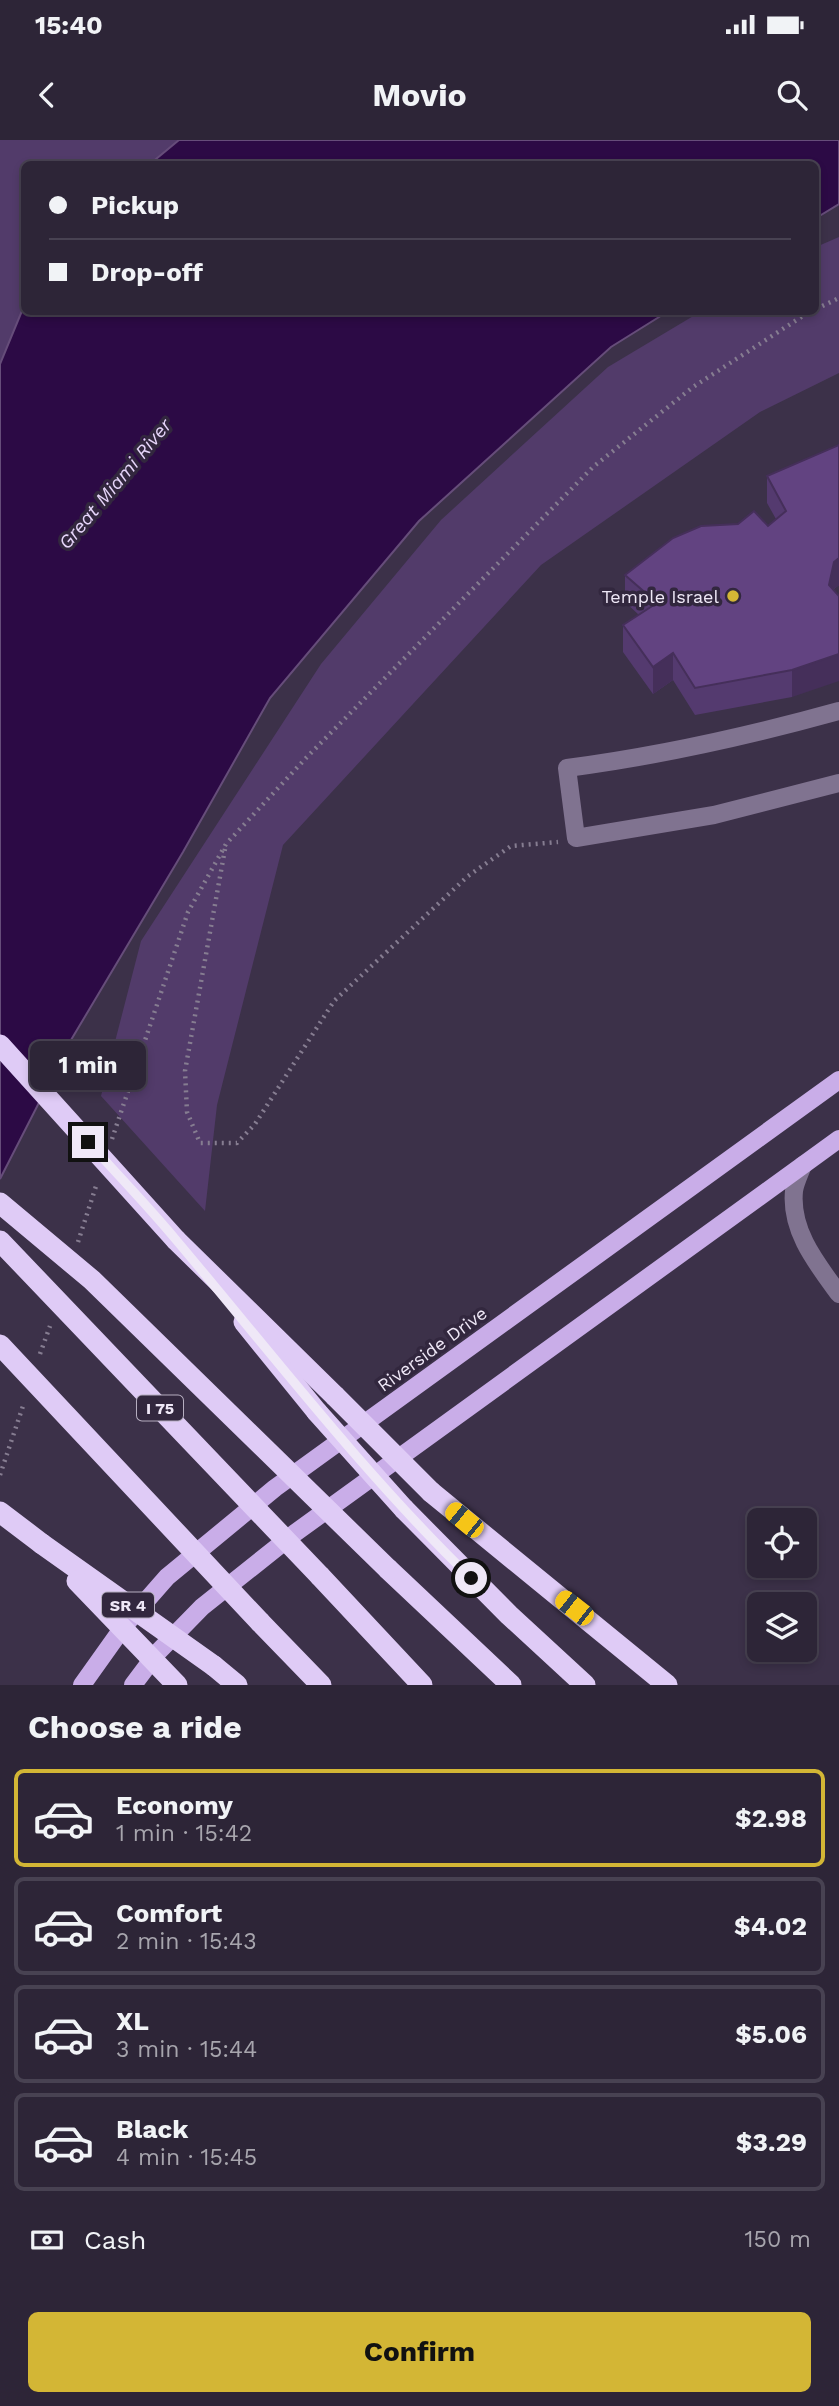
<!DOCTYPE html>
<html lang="en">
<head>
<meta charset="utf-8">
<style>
	:root { --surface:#2d2537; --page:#352d3f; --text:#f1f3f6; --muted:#a7a5ad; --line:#484252; --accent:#d3b635 }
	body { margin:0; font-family:"Work Sans",sans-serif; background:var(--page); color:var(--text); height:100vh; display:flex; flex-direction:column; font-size:26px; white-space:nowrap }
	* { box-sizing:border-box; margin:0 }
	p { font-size:23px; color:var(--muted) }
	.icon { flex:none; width:38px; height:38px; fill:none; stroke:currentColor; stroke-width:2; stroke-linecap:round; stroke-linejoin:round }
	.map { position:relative; height:1545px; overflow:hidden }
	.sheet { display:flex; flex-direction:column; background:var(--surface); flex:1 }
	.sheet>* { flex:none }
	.guide { position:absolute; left:21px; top:21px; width:798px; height:154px; border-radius:10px; box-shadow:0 4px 10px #0003,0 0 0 2px var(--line); display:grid; align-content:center; height:154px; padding:0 28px; background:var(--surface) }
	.controls { position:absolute; left:747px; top:1368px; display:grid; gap:14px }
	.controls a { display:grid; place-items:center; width:70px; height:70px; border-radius:10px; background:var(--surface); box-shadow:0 4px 10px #0003,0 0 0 2px var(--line); font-size:35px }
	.end { position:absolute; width:32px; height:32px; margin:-16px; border:9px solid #efe8f7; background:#111; box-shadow:0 0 0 4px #111 }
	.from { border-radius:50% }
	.bubble { position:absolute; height:49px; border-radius:10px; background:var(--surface); box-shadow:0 4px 10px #0003,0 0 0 2px var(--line); font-size:23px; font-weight:700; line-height:49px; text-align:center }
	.car { position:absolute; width:21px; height:42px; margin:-21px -10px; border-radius:9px; box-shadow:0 0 5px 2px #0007; background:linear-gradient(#f5c518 24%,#345 0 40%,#f5c518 0 76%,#345 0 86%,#f5c518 0) }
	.guide b { display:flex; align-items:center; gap:24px; height:66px; font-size:26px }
	.guide b+b { border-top:2px solid var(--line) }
	.guide i { width:18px; height:18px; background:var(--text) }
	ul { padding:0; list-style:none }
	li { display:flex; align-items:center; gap:21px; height:98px; margin:0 14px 10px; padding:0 14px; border:4px solid var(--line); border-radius:10px }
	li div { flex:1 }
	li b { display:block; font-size:26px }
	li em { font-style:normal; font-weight:700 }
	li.on { border-color:var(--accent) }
	li>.icon { width:63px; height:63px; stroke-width:1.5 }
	h2 { padding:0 28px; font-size:32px; line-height:84px }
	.pay { display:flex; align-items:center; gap:18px; height:77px; padding:0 28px; font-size:26px }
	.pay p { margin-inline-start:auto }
	.button { display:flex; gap:14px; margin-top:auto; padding:14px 28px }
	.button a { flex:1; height:80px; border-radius:10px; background:var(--accent); color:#111; font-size:28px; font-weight:700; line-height:80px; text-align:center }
	.status { display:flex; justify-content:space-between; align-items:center; height:49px; padding:0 35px; background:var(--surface); direction:ltr }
	.status svg { height:19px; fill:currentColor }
	header { display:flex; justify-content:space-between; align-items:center; height:91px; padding:0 28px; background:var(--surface); font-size:32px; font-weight:700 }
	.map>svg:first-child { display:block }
</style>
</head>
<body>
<div class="status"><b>15:40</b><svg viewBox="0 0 49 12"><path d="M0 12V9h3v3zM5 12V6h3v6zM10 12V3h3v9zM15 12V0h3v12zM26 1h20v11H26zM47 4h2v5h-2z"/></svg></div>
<header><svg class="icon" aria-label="back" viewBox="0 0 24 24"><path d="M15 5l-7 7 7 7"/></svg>Movio<svg class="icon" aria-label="search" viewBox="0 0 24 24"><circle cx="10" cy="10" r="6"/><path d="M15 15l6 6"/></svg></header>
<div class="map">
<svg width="839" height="1545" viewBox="0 0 839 1545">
	<rect width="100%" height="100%" fill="#3c3149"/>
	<g fill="#523b6a">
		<path d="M 0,0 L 179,0 L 150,24 L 24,24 L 24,166 L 0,224 Z"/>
		<path d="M 839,97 L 839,233 L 760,272 L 541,425 L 283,705 L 217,965 L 205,1071 L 101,956 L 141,801 L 321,524 L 441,380 L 608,227 L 700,172 L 816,172 L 816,107 Z"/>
	</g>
	<g fill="#2c0a45" stroke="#664d7a" stroke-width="2">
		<path d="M 179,0 L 839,0 L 839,64 L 816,78 L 816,24 L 150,24 Z"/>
		<path d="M 24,166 L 24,172 L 667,172 L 611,207 L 419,381 L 270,558 L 183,712 L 71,900 L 0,1039 L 0,224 Z"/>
	</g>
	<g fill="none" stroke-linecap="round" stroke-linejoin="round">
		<g stroke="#867d91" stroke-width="4.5" stroke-dasharray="2 5" stroke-linecap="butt">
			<path d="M 816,169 L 839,158"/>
			<path d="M 225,709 L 185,931 L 187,972 L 200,1003 L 237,1003 L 255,984 L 334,861 L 468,736 L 511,706 L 558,702"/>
			<path d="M 112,999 L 188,772 L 226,704 L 306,618 L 593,327 L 693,247 L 809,172"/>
			<path d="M 78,1102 L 97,1043"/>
			<path d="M 40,1214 L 50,1186"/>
			<path d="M 0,1335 L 24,1263"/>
		</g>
		<g stroke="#807390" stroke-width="18">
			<path d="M 839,571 C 749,596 659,616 567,628 L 576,698 L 714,675 L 839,643"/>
			<path d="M 803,1025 C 800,1033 795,1043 794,1051 C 790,1091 817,1124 839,1154"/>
		</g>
		<g stroke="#c9ade8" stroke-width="18">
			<path d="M 82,1545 L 124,1486 L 167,1437 L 275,1348 L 839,940"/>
			<path d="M 133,1545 L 157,1513 L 202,1467 L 295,1393 L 839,999"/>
		</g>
		<g stroke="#dfcbf6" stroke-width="21">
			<path d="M 176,1100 L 335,1256"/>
			<path d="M 244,1182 L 317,1272"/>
			<path d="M 431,1352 L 667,1545"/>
			<path d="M 404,1369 L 509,1475 L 585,1545"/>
			<path d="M 0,1372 L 42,1404"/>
			<path d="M 388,1429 L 511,1545"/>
			<path d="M 320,1436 L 422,1545"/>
			<path d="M 260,1482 L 321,1545"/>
			<path d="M 214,1526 L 237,1545"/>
		</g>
		<g stroke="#dfcbf6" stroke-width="21">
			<path d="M 0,905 L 176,1100"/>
			<path d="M 0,1063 L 92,1140 L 388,1429"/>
			<path d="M 0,1101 L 320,1436"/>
			<path d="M 0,1205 L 260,1482"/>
			<path d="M 335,1256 L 431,1352"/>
			<path d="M 317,1272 L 404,1369"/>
			<path d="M 42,1404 L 214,1526"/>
			<path d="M 77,1441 L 177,1545"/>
		</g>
	</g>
	<path fill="#543a6f" d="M 839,305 L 839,445 L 834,449 L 792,557 L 695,575 L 673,540 L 653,554 L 623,512 L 623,485 L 639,475 L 625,462 L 625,435 L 768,386 L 776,379 L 767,363 L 767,336 Z"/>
	<g fill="#452f5a">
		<path d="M 839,418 L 839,445 L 834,449 L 829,472 L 829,445 L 834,422 Z"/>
		<path d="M 673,513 L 673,540 L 653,554 L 653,527 Z"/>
		<path d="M 839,514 L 839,541 L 792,557 L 792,530 Z"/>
	</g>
	<path fill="#624381" stroke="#452f5a" stroke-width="2" d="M 839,305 L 839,418 L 834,422 L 829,445 L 839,456 L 839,514 L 792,530 L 695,548 L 673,513 L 653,527 L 623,485 L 657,463 L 625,435 L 673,398 L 701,386 L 738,384 L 754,371 L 768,386 L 786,371 L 767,336 Z"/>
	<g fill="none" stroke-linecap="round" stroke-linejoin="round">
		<path stroke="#efe8f7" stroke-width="9" d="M 88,1002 C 118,1035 149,1067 177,1101 C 273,1215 364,1334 471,1438"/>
	</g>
	<circle fill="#d3b635" stroke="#32273e" stroke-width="2.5" cx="733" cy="456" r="7"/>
	<g text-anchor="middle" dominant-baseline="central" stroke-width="7" stroke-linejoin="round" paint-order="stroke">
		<g fill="#32273e" stroke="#b6aec0" stroke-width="2">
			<rect x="137" y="1255.5" width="46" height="25" rx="5"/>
			<rect x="102" y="1452.5" width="52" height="25" rx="5"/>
		</g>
		<g font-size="16" font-weight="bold" fill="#efe8f7">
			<text x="160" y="1268">I 75</text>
			<text x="128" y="1465">SR 4</text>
		</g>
		<g font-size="18" fill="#efe8f7" stroke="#32273e" text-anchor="end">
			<text x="719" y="456">Temple Israel</text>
		</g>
		<g font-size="18" fill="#efe8f7" stroke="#32273e">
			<text transform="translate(432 1209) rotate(-36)">Riverside Drive</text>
		</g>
		<g font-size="19" font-style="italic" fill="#e6d5fa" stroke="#32273e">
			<text transform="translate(115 344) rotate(-50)">Great Miami River</text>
		</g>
	</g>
</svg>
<div class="controls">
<a><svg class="icon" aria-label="locate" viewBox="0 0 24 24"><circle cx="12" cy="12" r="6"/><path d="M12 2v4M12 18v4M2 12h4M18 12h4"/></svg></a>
<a><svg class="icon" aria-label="layers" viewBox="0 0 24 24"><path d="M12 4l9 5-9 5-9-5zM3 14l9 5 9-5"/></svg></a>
</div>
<i class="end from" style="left:471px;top:1438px"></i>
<i class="end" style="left:88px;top:1002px"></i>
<div class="bubble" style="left:30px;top:901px;width:116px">1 min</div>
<i class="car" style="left:464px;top:1380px;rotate:309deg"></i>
<i class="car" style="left:574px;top:1468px;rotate:308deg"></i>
<div class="guide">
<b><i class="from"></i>Pickup</b>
<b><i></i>Drop-off</b>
</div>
</div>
<section class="sheet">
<h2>Choose a ride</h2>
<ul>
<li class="on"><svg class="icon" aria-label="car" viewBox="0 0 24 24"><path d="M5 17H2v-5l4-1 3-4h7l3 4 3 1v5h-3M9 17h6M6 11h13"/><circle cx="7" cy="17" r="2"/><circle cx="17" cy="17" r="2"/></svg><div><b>Economy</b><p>1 min · 15:42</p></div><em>$2.98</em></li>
<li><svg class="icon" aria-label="car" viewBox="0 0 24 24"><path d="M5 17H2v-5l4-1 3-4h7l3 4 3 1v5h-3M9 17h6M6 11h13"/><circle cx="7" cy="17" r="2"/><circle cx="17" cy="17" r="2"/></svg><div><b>Comfort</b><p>2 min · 15:43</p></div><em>$4.02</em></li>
<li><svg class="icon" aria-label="car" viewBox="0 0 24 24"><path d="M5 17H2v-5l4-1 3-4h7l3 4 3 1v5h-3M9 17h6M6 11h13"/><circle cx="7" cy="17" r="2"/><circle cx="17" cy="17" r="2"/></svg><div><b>XL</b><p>3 min · 15:44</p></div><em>$5.06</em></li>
<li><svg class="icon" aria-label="car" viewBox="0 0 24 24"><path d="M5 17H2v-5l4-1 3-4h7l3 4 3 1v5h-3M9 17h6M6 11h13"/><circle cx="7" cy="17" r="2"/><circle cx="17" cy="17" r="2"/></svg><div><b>Black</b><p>4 min · 15:45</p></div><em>$3.29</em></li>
</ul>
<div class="pay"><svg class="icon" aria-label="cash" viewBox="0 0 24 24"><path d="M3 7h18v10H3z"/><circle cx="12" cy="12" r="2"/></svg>Cash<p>150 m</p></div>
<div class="button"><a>Confirm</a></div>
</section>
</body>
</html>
